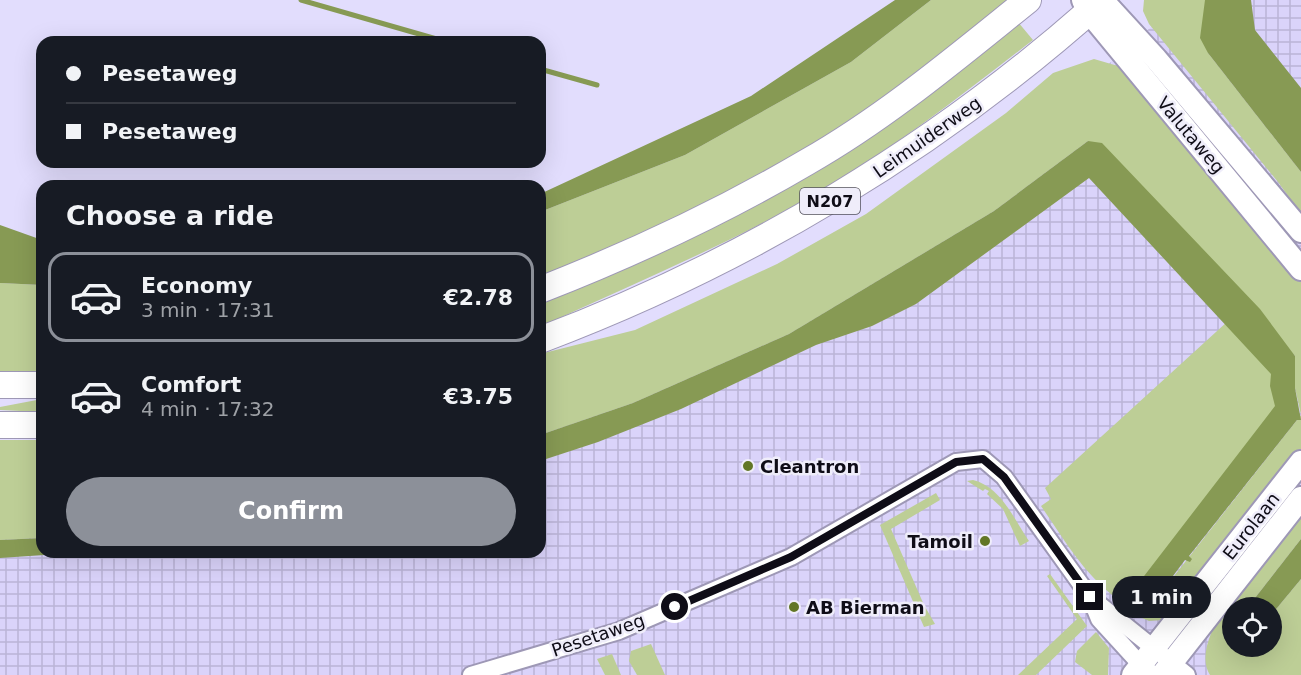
<!DOCTYPE html>
<html lang="en">
<head>
<meta charset="utf-8">
<style>
	:root { --surface:#171b24; --page:#242831; --text:#f1f3f6; --muted:#9ea1a6; --line:#363941; --accent:#8c9099 }
	body { margin:0; font-family:"DejaVu Sans",sans-serif; background:var(--page); color:var(--text); height:100vh; display:flex; flex-direction:column; font-size:22px; white-space:nowrap }
	* { box-sizing:border-box; margin:0 }
	p { font-size:20px; color:var(--muted) }
	.icon { flex:none; width:33px; height:33px; fill:none; stroke:currentColor; stroke-width:2; stroke-linecap:round; stroke-linejoin:round }
	.map { position:relative; flex:1; overflow:hidden }
	.sheet { position:absolute; left:36px; top:180px; width:510px; height:378px; display:flex; flex-direction:column; background:var(--surface); border-radius:18px; box-shadow:0 6px 24px #0002 }
	.sheet>* { flex:none }
	.hud { position:absolute; left:36px; top:36px; width:510px; height:132px; border-radius:18px; box-shadow:0 6px 24px #0002; display:grid; align-content:center; height:132px; padding:0 30px; background:var(--surface) }
	.fabs { position:absolute; left:1222px; top:597px; display:grid; gap:12px }
	.fabs a { display:grid; place-items:center; width:60px; height:60px; border-radius:50%; background:var(--surface); box-shadow:0 6px 24px #0002; font-size:30px }
	.end { position:absolute; width:27px; height:27px; margin:-14px; border:8px solid #0f0d17; background:#fff; box-shadow:0 0 0 3px #fff }
	.from { border-radius:50% }
	.bubble { position:absolute; height:42px; border-radius:21px; background:var(--surface); box-shadow:0 6px 24px #0002; font-size:20px; font-weight:700; line-height:42px; text-align:center }
	.hud b { display:flex; align-items:center; gap:21px; height:57px; font-size:22px }
	.hud b+b { border-top:2px solid var(--line) }
	.hud i { width:15px; height:15px; background:var(--text) }
	ul { padding:0; list-style:none }
	li { display:flex; align-items:center; gap:18px; height:90px; margin:0 12px 9px; padding:0 18px; border:3px solid transparent; border-radius:18px }
	li div { flex:1 }
	li b { display:block; font-size:22px }
	li em { font-style:normal; font-weight:700 }
	li.active { border-color:var(--accent) }
	li>.icon { width:54px; height:54px; stroke-width:1.5 }
	h2 { padding:0 30px; font-size:27px; line-height:72px }
	.action { display:flex; gap:12px; margin-top:auto; padding:12px 30px }
	.action a { flex:1; height:69px; border-radius:36px; background:var(--accent); color:#fff; font-size:24px; font-weight:700; line-height:69px; text-align:center }
	.map>svg:first-child { display:block }
</style>
</head>
<body>
<div class="map">
<svg width="1301" height="675" viewBox="0 0 1301 675">
	<defs>
		<pattern id="industrial-grid" width="8" height="8" patternUnits="userSpaceOnUse" patternTransform="scale(1.5)"><rect width="8" height="8" fill="#dad3fa"/><path d="M0 4h8M4 0v8" fill="none" stroke="#bab4d6"/></pattern>
	</defs>
	<rect width="100%" height="100%" fill="#e2ddfd"/>
	<path fill="url(#industrial-grid)" fill-rule="evenodd" d="M 1182,0 L 1301,0 L 1301,675 L 0,675 L 0,522 L 42,521 L 42,552 L 540,552 L 540,414 L 877,266 ZM 1233,608 L 1272,608 L 1272,646 L 1233,646 Z"/>
	<g fill="#bdce96">
		<path d="M 931,0 L 1011,0 C 939,57 866,116 787,163 C 709,209 623,242 540,278 L 540,212 L 685,155 L 851,62 Z"/>
		<path d="M 1144,0 L 1205,0 L 1208,53 L 1301,172 L 1301,214 L 1278,182 L 1149,24 L 1143,11 Z"/>
		<path d="M 1018,22 L 1033,40 C 963,94 895,148 818,193 C 729,244 633,284 540,327 L 540,298 L 583,283 Z"/>
		<path d="M 1094,59 L 1118,66 L 1193,144 L 1301,280 L 1301,454 L 1259,498 L 1203,566 L 1207,573 L 1163,620 L 1149,621 L 1122,609 L 1124,603 C 1087,580 1066,542 1041,506 L 1051,499 L 1045,488 L 1228,321 L 1270,368 L 1278,408 L 1132,596 L 1127,592 L 1125,593 L 1143,609 L 1152,604 L 1301,415 L 1295,388 L 1295,356 L 1088,141 L 994,211 L 789,334 L 633,403 L 540,435 L 540,354 L 635,330 L 777,264 L 866,214 L 1006,113 L 1053,73 Z"/>
		<path d="M 0,283 L 42,285 L 42,371 L 0,371 Z"/>
		<path d="M 42,399 L 42,412 L 0,410 L 0,407 Z"/>
		<path d="M 0,440 L 42,440 L 42,538 L 0,540 Z"/>
		<path d="M 973,480 C 1001,487 1014,519 1029,541 L 1020,546 L 1003,509 L 987,494 L 989,491 L 985,489 L 983,491 L 967,481 Z"/>
		<path d="M 936,493 L 940,500 L 891,529 L 924,605 L 935,624 L 924,627 L 880,525 Z"/>
		<path d="M 1301,507 L 1301,539 L 1248,607 L 1233,608 L 1233,646 L 1272,646 L 1272,614 L 1301,579 L 1301,675 L 1210,675 C 1184,636 1277,537 1301,507 Z"/>
		<path d="M 1050,574 L 1087,626 L 1036,675 L 1018,675 L 1077,619 L 1047,576 Z"/>
		<path d="M 1096,632 L 1109,648 L 1108,675 L 1092,675 L 1075,662 L 1077,651 Z"/>
		<path d="M 651,644 L 665,675 L 637,675 L 629,661 L 631,651 Z"/>
		<path d="M 612,654 L 621,675 L 605,675 L 597,659 Z"/>
	</g>
	<g fill="#879a54">
		<path d="M 895,0 L 931,0 L 851,62 L 685,155 L 540,212 L 540,194 L 751,96 Z"/>
		<path d="M 1205,0 L 1251,0 L 1255,30 L 1301,88 L 1301,172 L 1208,53 L 1200,38 Z"/>
		<path d="M 1088,141 L 1102,143 L 1260,309 L 1295,356 L 1295,388 L 1301,420 L 1297,420 L 1189,556 L 1192,559 L 1190,562 L 1185,560 L 1152,604 L 1146,605 L 1131,593 L 1275,406 L 1270,386 L 1271,374 L 1089,178 L 916,304 L 872,326 L 816,345 L 681,409 L 598,442 L 540,461 L 540,435 L 633,403 L 789,334 L 994,211 Z"/>
		<path d="M 0,225 L 42,240 L 42,285 L 0,283 Z"/>
		<path d="M 42,538 L 42,552 L 88,552 L 0,558 L 0,540 Z"/>
		<path d="M 1301,539 L 1301,579 L 1272,614 L 1272,608 L 1248,607 Z"/>
	</g>
	<g fill="none" stroke-linecap="round" stroke-linejoin="round">
		<g stroke="#879a54" stroke-width="5">
			<path d="M 301,0 L 447,42"/>
			<path d="M 540,69 L 597,85"/>
		</g>
		<g stroke="#9e98b6" stroke-width="20">
			<g id="street">
				<path d="M 1090,597 L 1187,675"/>
				<path d="M 471,675 L 619,631 L 791,557 L 956,462 L 983,459 L 1004,477 L 1090,597 L 1099,619 L 1141,665 L 1154,675"/>
			</g>
		</g>
		<g stroke="#9e98b6" stroke-width="26">
			<g id="secondary">
				<path d="M 1083,0 L 1089,12 L 1301,269"/>
				<path d="M 1102,0 L 1156,59 L 1301,231"/>
				<path d="M 1133,675 L 1301,462"/>
				<path d="M 1162,675 L 1301,498"/>
			</g>
		</g>
		<g stroke="#9e98b6" stroke-width="28">
			<g id="primary">
				<path d="M 540,290 C 632,254 722,212 807,162 C 886,117 957,57 1028,0"/>
				<path d="M 540,340 C 747,262 938,147 1102,0"/>
				<path d="M 0,385 L 42,385"/>
				<path d="M 0,425 L 42,425"/>
			</g>
		</g>
		<use href="#street" stroke="#fff" stroke-width="16"/>
		<use href="#secondary" stroke="#fff" stroke-width="22"/>
		<use href="#primary" stroke="#fff" stroke-width="26"/>
	</g>
	<g fill="none" stroke-linecap="round" stroke-linejoin="round">
		<path stroke="#0f0d17" stroke-width="8" d="M 675,607 L 791,557 L 956,462 L 983,459 L 1004,477 L 1090,597"/>
	</g>
	<g fill="#627625" stroke="#efedfa" stroke-width="2">
		<circle cx="748" cy="466" r="6"/>
		<circle cx="985" cy="541" r="6"/>
		<circle cx="794" cy="607" r="6"/>
	</g>
	<g text-anchor="middle" dominant-baseline="central" stroke-width="5" stroke-linejoin="round" paint-order="stroke">
		<rect fill="#efedfa" stroke="#52505b" stroke-width="1.5" x="800" y="188" width="60" height="26" rx="4.5"/>
		<g font-size="16" font-weight="bold" fill="#0f0d17">
			<text x="830" y="201">N207</text>
		</g>
		<g font-size="18" fill="#0f0d17" stroke="#efedfa">
			<text transform="translate(1191 135) rotate(50)">Valutaweg</text>
			<text transform="translate(927 137) rotate(-35)">Leimuiderweg</text>
			<text transform="translate(1251 526) rotate(-52)">Eurolaan</text>
			<text transform="translate(598 635) rotate(-19)">Pesetaweg</text>
		</g>
		<g font-size="18" font-weight="bold" fill="#0f0d17" stroke="#efedfa" text-anchor="start">
			<text x="760" y="466">Cleantron</text>
			<text x="973" y="541" text-anchor="end">Tamoil</text>
			<text x="806" y="607">AB Bierman</text>
		</g>
	</g>
</svg>
<div class="fabs">
<a><svg class="icon" aria-label="locate" viewBox="0 0 24 24"><circle cx="12" cy="12" r="6"/><path d="M12 2v4M12 18v4M2 12h4M18 12h4"/></svg></a>
</div>
<i class="end from" style="left:675px;top:607px"></i>
<i class="end" style="left:1090px;top:597px"></i>
<div class="bubble" style="left:1112px;top:576px;width:99px">1 min</div>
<div class="hud">
<b><i class="from"></i>Pesetaweg</b>
<b><i></i>Pesetaweg</b>
</div>
<section class="sheet">
<h2>Choose a ride</h2>
<ul>
<li class="active"><svg class="icon" aria-label="car" viewBox="0 0 24 24"><path d="M5 17H2v-5l4-1 3-4h7l3 4 3 1v5h-3M9 17h6M6 11h13"/><circle cx="7" cy="17" r="2"/><circle cx="17" cy="17" r="2"/></svg><div><b>Economy</b><p>3 min · 17:31</p></div><em>€2.78</em></li>
<li><svg class="icon" aria-label="car" viewBox="0 0 24 24"><path d="M5 17H2v-5l4-1 3-4h7l3 4 3 1v5h-3M9 17h6M6 11h13"/><circle cx="7" cy="17" r="2"/><circle cx="17" cy="17" r="2"/></svg><div><b>Comfort</b><p>4 min · 17:32</p></div><em>€3.75</em></li>
</ul>
<div class="action"><a>Confirm</a></div>
</section>
</div>
</body>
</html>
